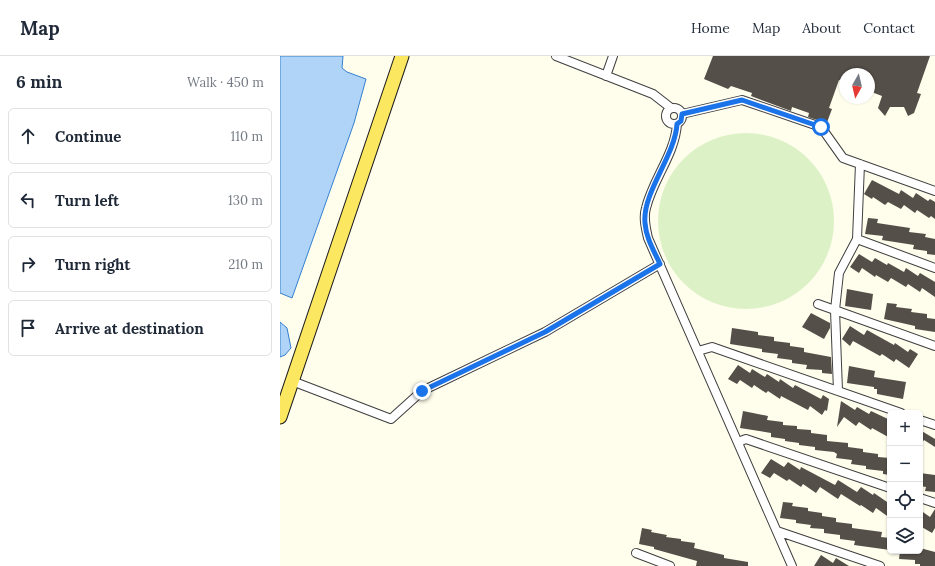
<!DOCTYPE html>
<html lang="en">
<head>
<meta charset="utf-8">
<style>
	body { margin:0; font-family:Lora,serif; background:#f2f2f3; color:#1f2937 }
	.controls { position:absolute; right:12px; bottom:12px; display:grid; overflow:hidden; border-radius:6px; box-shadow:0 1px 3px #0004 }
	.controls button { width:36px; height:36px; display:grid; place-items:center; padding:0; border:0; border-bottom:1px solid #e0e1e3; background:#fff; color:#1f2937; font:20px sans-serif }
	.compass { position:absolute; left:559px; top:12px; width:36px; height:36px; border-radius:50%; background:#fff; box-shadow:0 1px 3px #0004; rotate:188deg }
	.stop { position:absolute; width:12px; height:12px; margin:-9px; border:3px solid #1a73e8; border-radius:50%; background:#fff }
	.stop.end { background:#1a73e8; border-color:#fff; box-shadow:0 1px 4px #0008 }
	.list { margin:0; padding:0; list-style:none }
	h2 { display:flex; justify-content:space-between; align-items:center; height:52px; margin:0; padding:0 16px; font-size:17px }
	h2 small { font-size:13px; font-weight:400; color:#747a83 }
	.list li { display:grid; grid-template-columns:26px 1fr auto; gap:12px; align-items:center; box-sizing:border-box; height:56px; margin:0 8px 8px; padding:0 8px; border:1px solid #e0e1e3; border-radius:6px }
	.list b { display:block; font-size:15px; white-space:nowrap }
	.list em { font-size:13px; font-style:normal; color:#747a83 }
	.icon { flex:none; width:22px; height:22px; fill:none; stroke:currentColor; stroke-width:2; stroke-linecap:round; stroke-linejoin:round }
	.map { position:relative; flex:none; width:655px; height:510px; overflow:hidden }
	header { display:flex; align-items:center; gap:24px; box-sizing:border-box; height:56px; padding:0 20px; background:#fff; border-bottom:1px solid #e0e1e3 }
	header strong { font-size:19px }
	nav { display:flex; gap:22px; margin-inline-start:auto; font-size:14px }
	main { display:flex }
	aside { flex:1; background:#fff }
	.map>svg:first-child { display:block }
	.pitch { fill:#ddf1c7 }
	.water { fill:#b0d4f7; stroke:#3580d0 }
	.building { fill:#554f49 }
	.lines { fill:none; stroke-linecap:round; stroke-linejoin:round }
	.street-casing { stroke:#3f3f3f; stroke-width:10 }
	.primary-casing { stroke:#1d1d1d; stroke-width:15 }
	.street { stroke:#fff; stroke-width:8 }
	.primary { stroke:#fbe760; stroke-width:13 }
	.route { stroke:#1a73e8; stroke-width:5 }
</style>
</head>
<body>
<header>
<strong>Map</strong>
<nav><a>Home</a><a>Map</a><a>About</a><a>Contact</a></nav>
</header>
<main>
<aside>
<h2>6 min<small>Walk · 450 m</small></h2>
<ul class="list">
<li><svg class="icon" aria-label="ahead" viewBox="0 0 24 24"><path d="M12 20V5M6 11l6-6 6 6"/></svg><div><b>Continue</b></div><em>110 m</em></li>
<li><svg class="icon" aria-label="left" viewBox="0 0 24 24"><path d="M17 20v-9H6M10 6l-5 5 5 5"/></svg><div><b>Turn left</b></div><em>130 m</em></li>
<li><svg class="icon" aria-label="right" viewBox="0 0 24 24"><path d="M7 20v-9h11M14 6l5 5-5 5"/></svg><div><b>Turn right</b></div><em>210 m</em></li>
<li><svg class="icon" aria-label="arrive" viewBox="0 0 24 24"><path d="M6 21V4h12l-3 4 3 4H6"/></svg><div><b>Arrive at destination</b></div></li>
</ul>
</aside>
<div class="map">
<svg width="655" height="510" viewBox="0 0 655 510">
	<rect width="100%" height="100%" fill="#fffdec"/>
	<path class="pitch" d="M378 165a88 88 0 1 1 176 0a88 88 0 1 1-176 0Z"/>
	<path class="water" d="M0,0H63L62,12L67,16L86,23L74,67L12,242L0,237Z
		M0,266L7,272L11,292L5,299L0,301Z"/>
	<path class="building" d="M433,0H650L637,37L641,38L634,57L628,60L624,51H610L605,60L598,52L602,40L589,35V18H565V26L559,24L549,52L552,53L546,69L543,66L528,61L529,57L512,51L511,55L471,40L472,37L451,30L448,33L424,23Z
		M592,124L619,138L621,134L633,142L636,137L648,145L650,143L655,146V163L651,160L649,162L637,154L635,157L624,149L621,153L608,146L605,149L593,141L592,143L584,138Z
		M588,162L598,163L597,167L630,172L629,176L646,178L645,181L655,183V199L647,198V195L633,193L634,189L602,184L603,180L585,178Z
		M579,198L592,206L595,202L607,209L608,207L624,216L626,212L638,220L640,217L655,226V241L642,232L640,236L628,228L626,231L611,222L608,226L596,219L595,221L582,212L579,217L570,211Z
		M567,233L593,238L591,254L565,250Z
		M607,247L617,248L616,251L632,253L631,256L647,258V262L655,263V276L635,273V270L604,263Z
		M531,257L550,267V272L544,283L522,271Z
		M570,270L584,279L587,274L614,289L615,287L628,296L630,293L638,298L629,312L616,303L614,306L602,298L600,300L573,285L570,290L562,283Z
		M452,272L478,276V279L494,281V285L510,287V290L524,292V296L551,301L552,318L542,317V314L526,313L527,309L512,307V304L497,302L498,298L482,296V293L450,288Z
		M458,309L470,317L472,313L485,321L487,318L499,326L500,323L513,332L515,329L541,343L543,339L549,343L547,355L545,354L542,359L530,350L528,354L501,340L500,343L488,335L486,337L474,329L472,332L460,324L457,328L448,323Z
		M569,310L595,315L594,321L626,326L623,343L597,338V333H594V331L567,327Z
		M561,345L575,354L577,351L589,358L591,355L610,364V382L592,372L591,374L579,366L576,370L564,361L557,371Z
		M463,355L488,360L487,364L503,366V369L517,370V373L531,374V377L547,379V385L568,387V391L583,393V396L598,398V401L610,402V419L603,418V415L586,413V410L571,408L572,404L556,402L557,398L554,396L535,394V391L519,389V387L505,385V383L491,381V377L460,372Z
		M640,374L655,383V391L644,384L640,390Z
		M491,403L504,411L508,406L520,414L521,411L555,429L558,424L577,436L581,431L593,439L594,437L610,448V462L596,452L593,457L581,449L580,450L561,438L558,443L540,431L536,437L523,428L521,431L509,423L507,425L494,417L490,422L481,417Z
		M640,417L655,419V436L645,435L646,431L640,430Z
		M503,446L513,447L512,450L528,452V455L542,457V460L556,462V466L572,468V472L602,476L601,481L610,482V494L574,489L575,485L560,483V479L544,477V473L530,472L531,469L516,467V464L500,462Z
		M655,453V472L652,477L640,470V454L650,461Z
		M362,472L372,474L371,476L387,479L386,481L401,483V485L415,487L414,492L444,499V502L468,506V510H416L417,505L374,493V491L359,488Z
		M640,492L655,496V510H640V508H635V504L619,503L620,495H640Z
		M541,499L553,507L556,502L569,510H534Z"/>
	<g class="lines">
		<defs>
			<path id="street" d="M276,0L373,38L391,52
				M326,20L333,0
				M386 60a8 8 0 1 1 16 0a8 8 0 1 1-16 0Z
				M402,58L462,44L541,71L563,102L655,135
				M397,68C395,98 373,123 366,152C363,162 366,173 368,182L512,510
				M577,183L655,212
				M538,248L655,290
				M418,295L432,291L621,357
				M12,325L111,363L142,335L265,276L380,208
				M558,335L555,254L559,217L577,183L580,108
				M640,364L655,369
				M458,386L466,383L610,432
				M640,442L655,447
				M497,475L600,510
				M356,497L390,510"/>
			<path id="primary" d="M0,361L122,0"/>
		</defs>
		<use href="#street" class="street-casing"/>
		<use href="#primary" class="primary-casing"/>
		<use href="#street" class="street"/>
		<use href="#primary" class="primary"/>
	</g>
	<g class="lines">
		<path class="route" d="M142,335L265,276L380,208C374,195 366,182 365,167C362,137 395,100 397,68L401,65L402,58L462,44L541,71"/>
	</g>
</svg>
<div class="controls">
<button>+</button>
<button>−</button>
<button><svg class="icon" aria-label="locate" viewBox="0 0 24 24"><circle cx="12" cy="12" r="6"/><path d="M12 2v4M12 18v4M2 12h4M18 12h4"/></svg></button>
<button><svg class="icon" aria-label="layers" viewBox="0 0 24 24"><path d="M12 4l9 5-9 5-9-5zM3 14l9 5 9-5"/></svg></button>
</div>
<svg class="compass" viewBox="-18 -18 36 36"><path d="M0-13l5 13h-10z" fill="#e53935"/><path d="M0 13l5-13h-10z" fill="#747a83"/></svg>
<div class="stop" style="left:541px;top:71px"></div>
<div class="stop end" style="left:142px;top:335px"></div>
</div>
</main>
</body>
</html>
